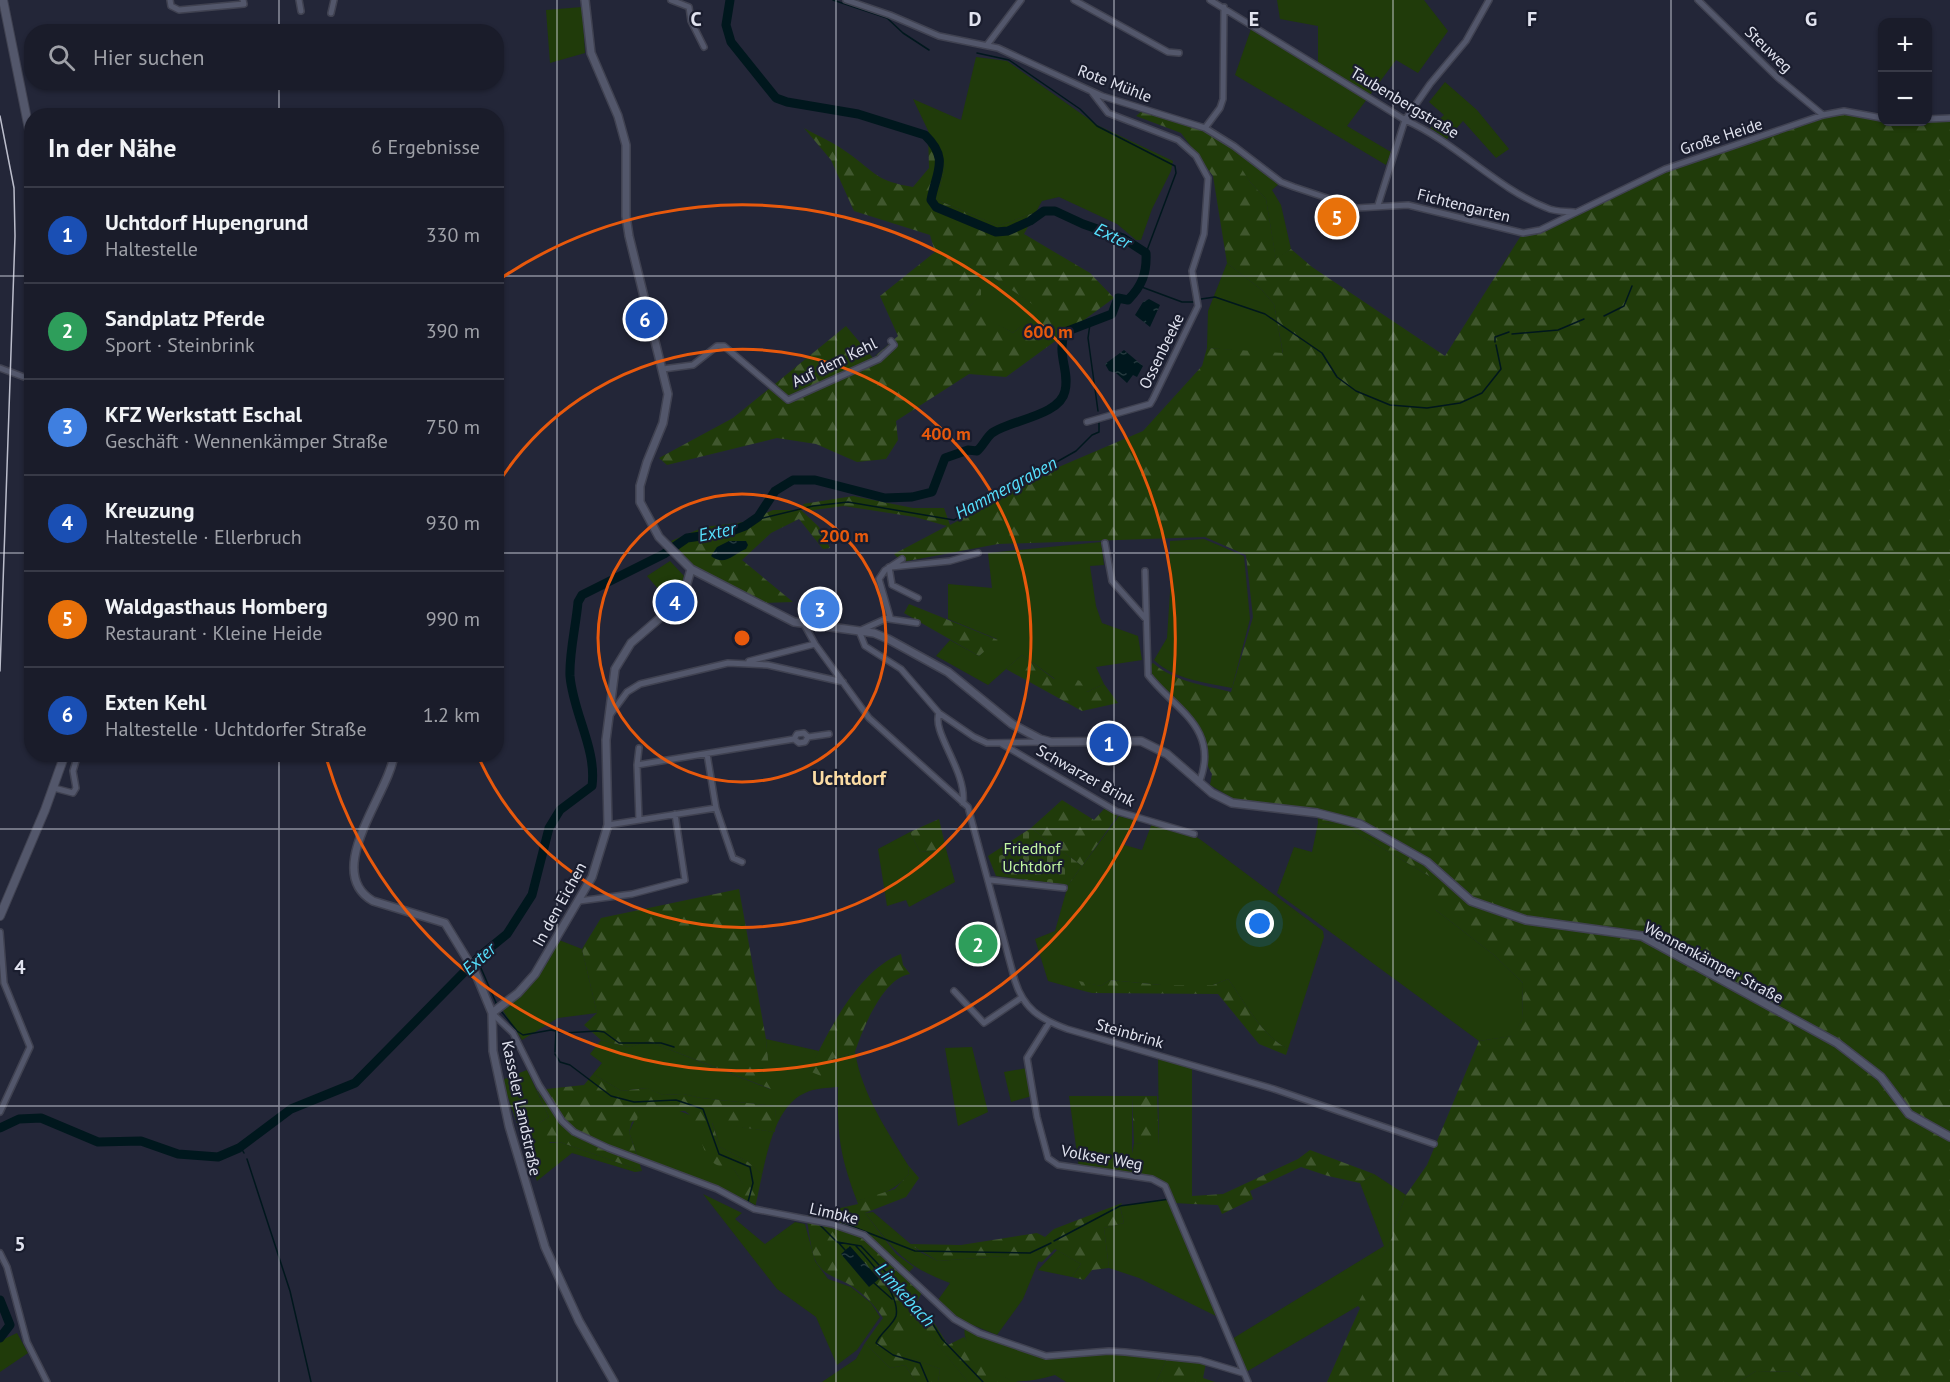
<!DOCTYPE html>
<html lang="de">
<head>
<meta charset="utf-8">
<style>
	body { margin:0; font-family:"PT Sans",sans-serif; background:#272936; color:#f1f3f6 }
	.controls { position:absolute; right:18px; top:18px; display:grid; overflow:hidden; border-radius:12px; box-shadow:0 2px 4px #0004 }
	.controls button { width:54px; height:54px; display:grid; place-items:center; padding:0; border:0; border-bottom:2px solid #383a47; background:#1a1c2a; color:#f1f3f6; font:30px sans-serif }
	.you { position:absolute; left:1260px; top:924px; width:21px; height:21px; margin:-15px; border:4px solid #fff; border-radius:50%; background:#1a73e8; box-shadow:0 0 0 9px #1a73e833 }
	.badge { display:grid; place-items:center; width:39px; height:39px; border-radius:50%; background:#e4ad35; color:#fff; font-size:20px; font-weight:700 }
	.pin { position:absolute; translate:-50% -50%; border:3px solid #fff; box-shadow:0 2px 6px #0006 }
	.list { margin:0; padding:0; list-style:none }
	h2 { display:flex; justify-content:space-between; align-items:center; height:78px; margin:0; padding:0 24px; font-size:26px }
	h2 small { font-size:20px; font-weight:400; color:#9fa1a8 }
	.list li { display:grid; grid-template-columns:39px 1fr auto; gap:18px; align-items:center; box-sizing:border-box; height:96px; padding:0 24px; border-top:2px solid #383a47 }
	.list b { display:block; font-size:22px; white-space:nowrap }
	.list p { margin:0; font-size:20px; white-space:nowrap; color:#9fa1a8 }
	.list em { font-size:20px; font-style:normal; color:#9fa1a8 }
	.icon { flex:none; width:33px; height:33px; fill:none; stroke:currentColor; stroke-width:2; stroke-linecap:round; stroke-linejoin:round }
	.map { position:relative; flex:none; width:1950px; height:1382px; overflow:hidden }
	.search { position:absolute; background:#1a1c2a; box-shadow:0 2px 4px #0004; left:24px; top:24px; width:480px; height:66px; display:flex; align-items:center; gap:15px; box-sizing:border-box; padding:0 21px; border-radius:24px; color:#9fa1a8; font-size:22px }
	.panel { position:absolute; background:#1a1c2a; box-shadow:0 2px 4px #0004; left:24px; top:108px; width:480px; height:654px; border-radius:24px }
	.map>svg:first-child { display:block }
	.grass { fill:#203b0a }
	.forest { fill:url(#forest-firs); fill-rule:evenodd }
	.cemetery { fill:url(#cemetery-stones) }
	.water { fill:url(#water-ripples) }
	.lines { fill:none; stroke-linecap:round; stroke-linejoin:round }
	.stream { stroke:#00171d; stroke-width:1.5 }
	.river { stroke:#00171d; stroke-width:9 }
	.minor-casing { stroke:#404251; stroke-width:8 }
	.tertiary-casing { stroke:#404251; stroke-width:10 }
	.secondary-casing { stroke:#404251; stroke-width:10 }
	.minor { stroke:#53576b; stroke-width:5 }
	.tertiary { stroke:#53576b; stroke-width:7 }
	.secondary { stroke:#53576b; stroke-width:8 }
	.rail { stroke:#bbbdcb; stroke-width:1.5 }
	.grid { fill:none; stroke:#e1e3ef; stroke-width:1.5; stroke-opacity:0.55 }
	.ring { fill:none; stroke:#e8590c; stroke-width:3 }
	.labels { text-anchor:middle; stroke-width:4.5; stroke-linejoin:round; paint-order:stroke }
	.street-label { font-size:16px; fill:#e1e3ef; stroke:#1a1d2e }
	.park-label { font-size:16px; fill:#c2f7a2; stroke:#1a1d2e }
	.water-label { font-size:18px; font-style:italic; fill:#56e0fd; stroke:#1a1d2e }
	.quarter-label { font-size:20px; font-weight:bold; fill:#fbdca4; stroke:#1a1d2e }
	.grid-label { font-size:20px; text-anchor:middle; font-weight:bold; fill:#e1e3ef; stroke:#1a1d2e; stroke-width:4.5; stroke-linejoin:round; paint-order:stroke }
	.centre { fill:#e8590c; stroke:#1a1d2e; stroke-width:3 }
	.ring-label { font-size:18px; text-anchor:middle; font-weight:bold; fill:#e8590c; stroke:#1a1d2e; stroke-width:4.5; stroke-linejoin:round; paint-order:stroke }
</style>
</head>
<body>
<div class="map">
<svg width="1950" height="1382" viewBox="0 0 1950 1382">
	<defs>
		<pattern id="forest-firs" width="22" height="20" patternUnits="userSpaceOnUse" patternTransform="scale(1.5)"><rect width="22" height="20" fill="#203b0a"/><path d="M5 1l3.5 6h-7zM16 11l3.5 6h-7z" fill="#40572e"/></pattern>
		<pattern id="cemetery-stones" width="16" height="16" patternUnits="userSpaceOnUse" patternTransform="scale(1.5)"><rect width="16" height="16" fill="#203b0a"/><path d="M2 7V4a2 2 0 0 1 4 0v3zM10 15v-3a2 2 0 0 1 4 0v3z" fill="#40572e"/></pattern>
		<pattern id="water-ripples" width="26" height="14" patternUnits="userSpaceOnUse" patternTransform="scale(1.5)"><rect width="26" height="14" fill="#00171d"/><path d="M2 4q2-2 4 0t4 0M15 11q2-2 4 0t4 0" fill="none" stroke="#25393e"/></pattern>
	</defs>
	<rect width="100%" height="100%" fill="#232638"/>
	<path class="grass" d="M1277,0H1424L1448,31L1418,73L1396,60L1347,126L1391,152L1386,165L1235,75L1251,29L1318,68V26L1280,19Z
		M582,7L585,53L550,63L546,10Z
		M976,57L1007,61L1097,125L1173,161L1171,171L1152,209L1141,240H1136L1117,224L1059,197L1042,201L1036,212L999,226L937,200L945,166L913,99L961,120Z
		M1445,82L1477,110L1509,149L1496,158L1463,121L1447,139L1430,128L1444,115L1429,102Z
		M1244,156L1280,183L1272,190L1281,205L1291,249L1276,260L1266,199L1250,182L1237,163Z
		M1227,263L1262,290L1274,304L1283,354L1207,348L1208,311Z
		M982,274L993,277L1042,310L1013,333L967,309L980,295L972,279Z
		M1204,539L1244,556L1250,619L1232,688C1204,682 1175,680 1154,660L1167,638L1170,592V541Z
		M1101,542L1104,565L1090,566L1096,606L1102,623L1138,636L1142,660L1096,667L1104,684L1087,692L1055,679L1022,655L988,685L936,656L950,640L979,656L997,639L948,619V584L992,588L988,553Z
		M670,561L684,576L678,596L671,604L647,576Z
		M1119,816L1134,820L1121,844L1142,850L1152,823L1192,834L1201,840L1323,931L1324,937L1288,1049C1261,1035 1246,1004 1228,979L1213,985H1161L1110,980L1101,986L1080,982L1084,991L1048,981L1035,939L1055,931L1068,885Z
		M1318,823L1342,824L1436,880V910L1494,955L1523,983L1522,1020L1513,1036L1479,1041L1277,893L1294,847L1312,852Z
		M910,832L920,852L946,849L955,882L909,907L906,900L887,906L878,849Z
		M559,940L582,949L597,1013L558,1018L522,1040L502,1009L518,997Z
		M766,1039L819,1051L810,1071L832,1059L855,1052C862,1094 886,1129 908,1165L909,1174C895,1191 878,1196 857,1201C840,1156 837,1135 838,1087C827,1088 815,1088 805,1093C777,1105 768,1148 762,1175L748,1162L720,1147L712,1122L774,1132L776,1106L701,1098L683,1094L663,1095L646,1088L621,1091L593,1074L602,1063L590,1054L601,1040L629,1047L648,1041L770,1089Z
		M972,1047L988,1112L958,1126L945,1048Z
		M1158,1056L1192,1066V1204L1175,1203L1164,1183L1079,1168L1069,1096H1132V1154L1134,1143L1159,1145Z
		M1027,1068L1032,1096L1011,1102L1004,1072Z
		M527,1070L549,1117L539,1123L550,1143L560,1142L642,1171L635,1172L572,1153L537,1181L502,1080Z
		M674,1109L693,1116C710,1145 694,1157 734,1169L744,1185L735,1195L638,1158L629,1132L639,1111Z
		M1374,1174L1406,1195L1393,1229V1236L1358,1306L1246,1372L1232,1339L1384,1246L1360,1183Z
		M703,1194L742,1213L735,1219L765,1244L795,1222L805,1224L815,1261L828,1279L851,1287L871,1303L880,1317L857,1350L837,1365L816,1317L777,1289Z
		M1170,1199L1220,1318L1139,1278L1109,1268L1104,1228L1124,1223L1120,1206Z
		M873,1212L920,1252L938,1261L1002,1256L1039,1260L1023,1299L997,1335L958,1319L938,1300L950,1283C904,1266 894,1250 865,1213Z
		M1057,1250L1081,1264L1072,1277L1038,1270Z
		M914,1314L968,1382H938L940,1369L890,1350Z
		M965,1328L1045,1358L1105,1353L1167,1359L1156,1382H1066L1055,1375C1041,1379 1027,1382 1013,1381C994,1376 960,1349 965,1328Z
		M17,1333L28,1353L0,1372V1341Z
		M865,1343L890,1368L905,1365L916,1382H822L856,1359Z
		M1756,1371L1796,1372L1806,1382H1738Z"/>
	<path class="forest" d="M1142,111L1205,129L1244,156L1238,163L1250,182L1266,199L1276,259L1291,249L1312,267L1445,356L1522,234L1541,233L1665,170L1832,114L1844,113L1882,122L1950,120V1382H1806L1796,1372L1756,1371L1738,1382H1327L1360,1308L1357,1305L1393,1236V1229L1406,1195L1427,1165L1479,1041L1512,1036L1522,1020L1523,983L1494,955L1436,910V880L1342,824L1318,823L1317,811L1239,802L1210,785L1212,774C1206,765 1207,757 1204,747C1194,718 1177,700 1154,680L1149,674L1148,666L1153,663C1175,682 1204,685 1231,692L1253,617L1246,555L1205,537L998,544L902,562L894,554L947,526L915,517L844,506L806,511L803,504L853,496L913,508H944L950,525L1054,469L1143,431L1202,366L1207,348L1283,353L1274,304L1262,290L1227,263L1213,176L1181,133L1136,116Z
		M804,128C818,136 835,143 848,153C876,173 876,181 913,187L929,168L928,131L945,166L937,200L999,226L1036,212L1024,234L1090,273L1114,298L1006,377L969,374L896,421L898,440L886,459L857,462L816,444L777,438L667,465L659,458L733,418L846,326L873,358L898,336L880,296L935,252L930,235L854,211L831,160ZM982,274L993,277L1041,310L1013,333L968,308L981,295V290L972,279Z
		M773,510H801L819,527L830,548L823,549L799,519L771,533L742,560L793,602L762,603L695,567L671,541L704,527L745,522Z
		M909,604L998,640L979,656L904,613Z
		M1022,655L1054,679L1063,674L1080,681L1087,692L1104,684L1118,703L1082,711L1006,669Z
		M1062,800L1094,820L1104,809L1119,814L1082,866L1031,828Z
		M939,819L946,849L920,852L910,832Z
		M739,889L766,1039L771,1089L648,1041L629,1047L601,1040L584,1025L597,1013L582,949L601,918Z
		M901,954L903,965L910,974C883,978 863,1028 855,1052L832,1059L821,1076L809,1071C828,1032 858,970 901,954Z
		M1228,979C1246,1004 1261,1035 1288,1049L1286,1055L1259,1044L1218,994L1092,993L1084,991L1079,981L1101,986L1110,980L1161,985H1213Z
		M593,1074L621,1091L647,1088L663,1095L683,1094L701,1098L776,1106L775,1132L712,1123L720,1147L748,1162L762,1175L755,1208L735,1195L743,1184L734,1169C728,1168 720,1167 715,1164C697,1152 704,1123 685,1111H639L637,1120L632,1122L629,1132L642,1171L560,1142H541L536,1131L539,1123L549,1117L537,1090L584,1085Z
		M1132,1096H1157L1159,1146L1134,1143Z
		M1310,1150L1374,1174L1360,1183L1328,1176L1301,1167L1250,1191L1253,1199L1222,1214L1218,1205L1192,1204V1196L1223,1194L1298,1159Z
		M908,1165L919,1178L906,1197L865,1213L896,1254L914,1267L907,1274L922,1292L916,1304L931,1318L948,1345L964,1337C977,1357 995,1379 1021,1382H968L914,1315L891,1350L940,1369L938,1382H916L905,1365L890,1368L865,1343L883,1318C874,1304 864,1294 850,1285C836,1277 821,1275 814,1257C810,1245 809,1229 806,1216L858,1204L857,1201L895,1189L909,1174Z
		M1122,1203L1120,1207L1124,1223L1104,1228L1109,1268L1092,1270L1084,1280L1072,1277L1081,1264L1055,1249L1042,1262L1002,1256L938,1261L909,1244L961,1245L1037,1233L1045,1237L1054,1229Z
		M1167,1359L1206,1363L1203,1378L1215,1382H1156Z"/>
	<path class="cemetery" d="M1031,828L1082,866L1068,885L996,876L988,856Z"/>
	<path class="water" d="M1149,299L1160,305L1150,327L1135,315L1143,302Z
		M1124,350L1143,366L1137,377L1133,375L1127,383L1116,373L1109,371L1105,364Z
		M729,541H746L748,545L746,549C733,554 725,567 711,556L717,547Z
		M850,1246L879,1279L869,1287L841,1254Z"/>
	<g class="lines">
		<path class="stream" d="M833,0L887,18L903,33L929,50
			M977,53L1009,60L1080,109L1097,126L1175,166L1176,173L1146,253
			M1139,286L1182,302H1196
			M1201,299L1215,297L1265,314L1322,353L1337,377L1356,391L1390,405L1427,408L1460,403L1482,393L1501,369L1496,345
			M1604,316L1624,306L1632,286
			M1090,324L1088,338L1098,411
			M1512,334L1558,330L1584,319
			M1495,342V337L1509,332
			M755,520L813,506L848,502L954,520L1076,451L1092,435L1099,432V423
			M477,959L497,1005
			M501,1011L517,1031L523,1035L551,1030L564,1033L597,1031L604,1032L619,1043H661L674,1047
			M555,1052L556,1030
			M555,1054L560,1062L570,1065L611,1096L634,1102L676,1100L703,1109L719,1154L750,1167L753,1183L748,1202L757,1207
			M240,1146L244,1153
			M247,1159L290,1291L311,1382
			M817,1219L851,1226L915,1251L1030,1253L1051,1243
			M819,1224L837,1242L861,1246L929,1318L942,1339L983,1382
			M1054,1241L1120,1206L1170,1199
			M838,1242L845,1250
			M856,1246C869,1260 901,1295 896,1316C893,1325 880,1333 876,1343L893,1355L920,1363L928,1382
			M874,1283L892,1299"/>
		<path class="river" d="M0,1128L19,1119L41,1118L98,1142L141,1141L178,1154L218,1157L239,1148L291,1109L355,1083L480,956L507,934L532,895L549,828L560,810L592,786C597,749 573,713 570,676C569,653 576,626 578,602L582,595L664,554L687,538L729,532L745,526L758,517L775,491L793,480H815L885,498L912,497L932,492L945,458L968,450L977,451C983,446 986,438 992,433C1010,420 1060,416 1065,391C1070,370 1056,355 1065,332L1112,314L1118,298L1128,300C1142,286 1147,273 1146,253L1123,238L1083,224L1055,211H1044L1030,221L1008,231L996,232L936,207L931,200C936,172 950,159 925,135L858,114L787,102L776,98L731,42L726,25L730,0
			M0,1300L10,1325L0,1338"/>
		<defs>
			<path id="minor" d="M170,0L171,6L179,10L244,4L243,0
				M299,0L301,11
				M671,0L689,7L691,21L704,47
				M846,0L890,15L939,36L998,48L1102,96L1205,128L1234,146L1281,182L1294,187L1357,208L1408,205L1523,233L1540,230L1665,169L1823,115L1844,111L1882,118
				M1074,0L1168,52L1179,53
				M1210,0L1405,120C1457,143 1496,188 1547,208C1555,212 1565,211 1574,212
				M1698,0L1777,77L1823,115
				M331,13L334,0
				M987,45L1021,0
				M1928,119L1950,118
				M1205,128L1220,108L1223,99L1224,7
				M1378,205L1405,120L1430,84L1466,41L1489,0
				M0,368L32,380
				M663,369L693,365L717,346H724L788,400L879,359L894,345L891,341
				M1087,422L1150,404L1153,399L1198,306L1192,271L1204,234L1208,178L1196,156L1178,140L1108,113L1091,91
				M1105,543L1112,581L1145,618
				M902,559L885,570L879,579L890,617L859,631L865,646L901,669L939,713L974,737L987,743L1044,742
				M889,567L892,585L918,598
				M891,567L950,561L978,553
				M1145,571L1148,675C1174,709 1221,728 1199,783
				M889,619L917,623
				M805,626L815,644L869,718L968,807L1015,981C1024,1009 1040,1019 1067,1029L1274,1089L1434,1144
				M749,661L815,644
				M939,713C931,732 967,771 963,803
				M610,715L627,692L640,684L728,663L768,665L843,682
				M808,737L829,734
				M1002,744L1116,811L1194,834
				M639,748L637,765L639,820
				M707,754L716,808L733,858L742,862
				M637,765L794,739L799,743L805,742L808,737L804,733L797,734L794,739
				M54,788L73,793L76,788L73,771L78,754
				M608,825L716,808
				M990,880L1064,888
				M579,901L632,894L685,880L675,814
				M0,932L4,983L30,1047L0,1112
				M954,991L984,1023L1021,998
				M492,1013L513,1033L539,1085L562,1121L574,1132L608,1148L717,1189L754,1209L832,1224L864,1235L954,1319L979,1333L1046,1356L1109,1351L1125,1352L1200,1360L1243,1373
				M1049,1023L1027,1058L1037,1117L1048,1158L1058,1165L1152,1179L1165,1186L1248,1382
				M0,1253L7,1267L27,1342L47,1382"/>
			<path id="tertiary" d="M585,0L591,53L618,116L626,145V216L629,236L668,394L663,423L647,462L640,486V502L659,537L691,569L794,622L874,633L888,639L948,672L1012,724L1040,739L1051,742L1141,741L1167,754L1212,793L1232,803L1317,813L1360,824L1427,862L1471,901L1526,920L1642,936L1837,1043L1881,1077L1909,1114L1950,1137
				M394,754C391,791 321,871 373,901L445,923L475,972L492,1013L493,1051L509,1126L545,1247L579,1321L614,1382
				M492,1013L518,993L535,974L592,877L608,825L606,740L615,669L631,643L683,598L691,569"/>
			<path id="secondary" d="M3,0L32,144
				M0,916L45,810L65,754"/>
		</defs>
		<use href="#minor" class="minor-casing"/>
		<use href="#tertiary" class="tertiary-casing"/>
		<use href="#secondary" class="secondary-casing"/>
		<use href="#minor" class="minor"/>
		<use href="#tertiary" class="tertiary"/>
		<use href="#secondary" class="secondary"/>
		<path class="rail" d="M0,116L14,188L15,236L0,671"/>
	</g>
	<path class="grid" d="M279,0V32M557,0V1382M836,0V1382M1114,0V1382M1393,0V1382M1671,0V1382M279,82V116M0,276H32M496,276H1950M0,553H32M496,553H1950M279,754V1382M0,829H1950M0,1106H1950"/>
	<g class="ring">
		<circle cx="742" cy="638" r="144"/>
		<path d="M497 485A289 289 0 1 1 478 756"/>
		<path d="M497 281A433 433 0 1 1 326 757"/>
	</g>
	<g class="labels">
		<g class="street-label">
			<text transform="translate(1769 49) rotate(44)" y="6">Steuweg</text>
			<text transform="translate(1115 83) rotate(21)" y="6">Rote Mühle</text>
			<text transform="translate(1405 102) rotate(31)" y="6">Taubenbergstraße</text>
			<text transform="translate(1721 136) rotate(-18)" y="6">Große Heide</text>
			<text transform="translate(1464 205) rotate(14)" y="6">Fichtengarten</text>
			<text transform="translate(1161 351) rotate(-64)" y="6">Ossenbeeke</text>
			<text transform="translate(834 362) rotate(-26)" y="6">Auf dem Kehl</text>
			<text transform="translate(1086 775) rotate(29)" y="6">Schwarzer Brink</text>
			<text transform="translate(559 904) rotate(-61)" y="6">In den Eichen</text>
			<text transform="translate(1714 962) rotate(28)" y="6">Wennenkämper Straße</text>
			<text transform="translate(1130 1033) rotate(16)" y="6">Steinbrink</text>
			<text transform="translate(522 1108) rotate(78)" y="6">Kasseler Landstraße</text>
			<text transform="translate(1102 1157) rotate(10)" y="6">Volkser Weg</text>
			<text transform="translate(834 1213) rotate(13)" y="6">Limbke</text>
		</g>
		<g class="park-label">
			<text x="1032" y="854">Friedhof<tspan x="1032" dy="18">Uchtdorf</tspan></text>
		</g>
		<g class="water-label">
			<text transform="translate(1113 236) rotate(25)" y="6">Exter</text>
			<text transform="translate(1006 488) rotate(-28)" y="6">Hammergraben</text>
			<text transform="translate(717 532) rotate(-12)" y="6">Exter</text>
			<text transform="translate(479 959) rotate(-42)" y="6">Exter</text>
			<text transform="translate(905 1295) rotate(48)" y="6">Limkebach</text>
		</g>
		<g class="quarter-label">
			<text x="849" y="785">Uchtdorf</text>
		</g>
	</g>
	<g class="grid-label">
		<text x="696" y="26">C</text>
		<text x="975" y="26">D</text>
		<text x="1254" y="26">E</text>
		<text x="1532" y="26">F</text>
		<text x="1811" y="26">G</text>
		<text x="20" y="974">4</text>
		<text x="20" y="1251">5</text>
	</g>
	<circle cx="742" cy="638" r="9" class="centre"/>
	<g class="ring-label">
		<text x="1048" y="338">600 m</text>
		<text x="946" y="440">400 m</text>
		<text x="844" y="542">200 m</text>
	</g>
</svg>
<div class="controls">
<button>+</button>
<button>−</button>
</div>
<div class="you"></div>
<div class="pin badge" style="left:1109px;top:743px;background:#1a4fb4">1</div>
<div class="pin badge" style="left:978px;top:944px;background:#2e9e5b">2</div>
<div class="pin badge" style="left:820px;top:609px;background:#3f7fe0">3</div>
<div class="pin badge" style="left:675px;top:602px;background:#1a4fb4">4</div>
<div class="pin badge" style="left:1337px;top:217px;background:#e8710a">5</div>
<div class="pin badge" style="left:645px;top:319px;background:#1a4fb4">6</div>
<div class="search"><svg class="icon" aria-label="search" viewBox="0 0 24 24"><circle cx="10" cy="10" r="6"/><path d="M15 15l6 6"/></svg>Hier suchen</div>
<section class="panel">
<h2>In der Nähe<small>6 Ergebnisse</small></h2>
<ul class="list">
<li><span class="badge" style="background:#1a4fb4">1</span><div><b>Uchtdorf Hupengrund</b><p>Haltestelle</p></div><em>330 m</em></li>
<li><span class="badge" style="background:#2e9e5b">2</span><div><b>Sandplatz Pferde</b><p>Sport · Steinbrink</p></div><em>390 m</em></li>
<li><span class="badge" style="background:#3f7fe0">3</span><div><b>KFZ Werkstatt Eschal</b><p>Geschäft · Wennenkämper Straße</p></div><em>750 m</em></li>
<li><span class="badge" style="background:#1a4fb4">4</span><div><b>Kreuzung</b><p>Haltestelle · Ellerbruch</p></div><em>930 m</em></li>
<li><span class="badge" style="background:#e8710a">5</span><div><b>Waldgasthaus Homberg</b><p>Restaurant · Kleine Heide</p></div><em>990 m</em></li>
<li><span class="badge" style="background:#1a4fb4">6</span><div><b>Exten Kehl</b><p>Haltestelle · Uchtdorfer Straße</p></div><em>1.2 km</em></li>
</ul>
</section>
</div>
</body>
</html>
